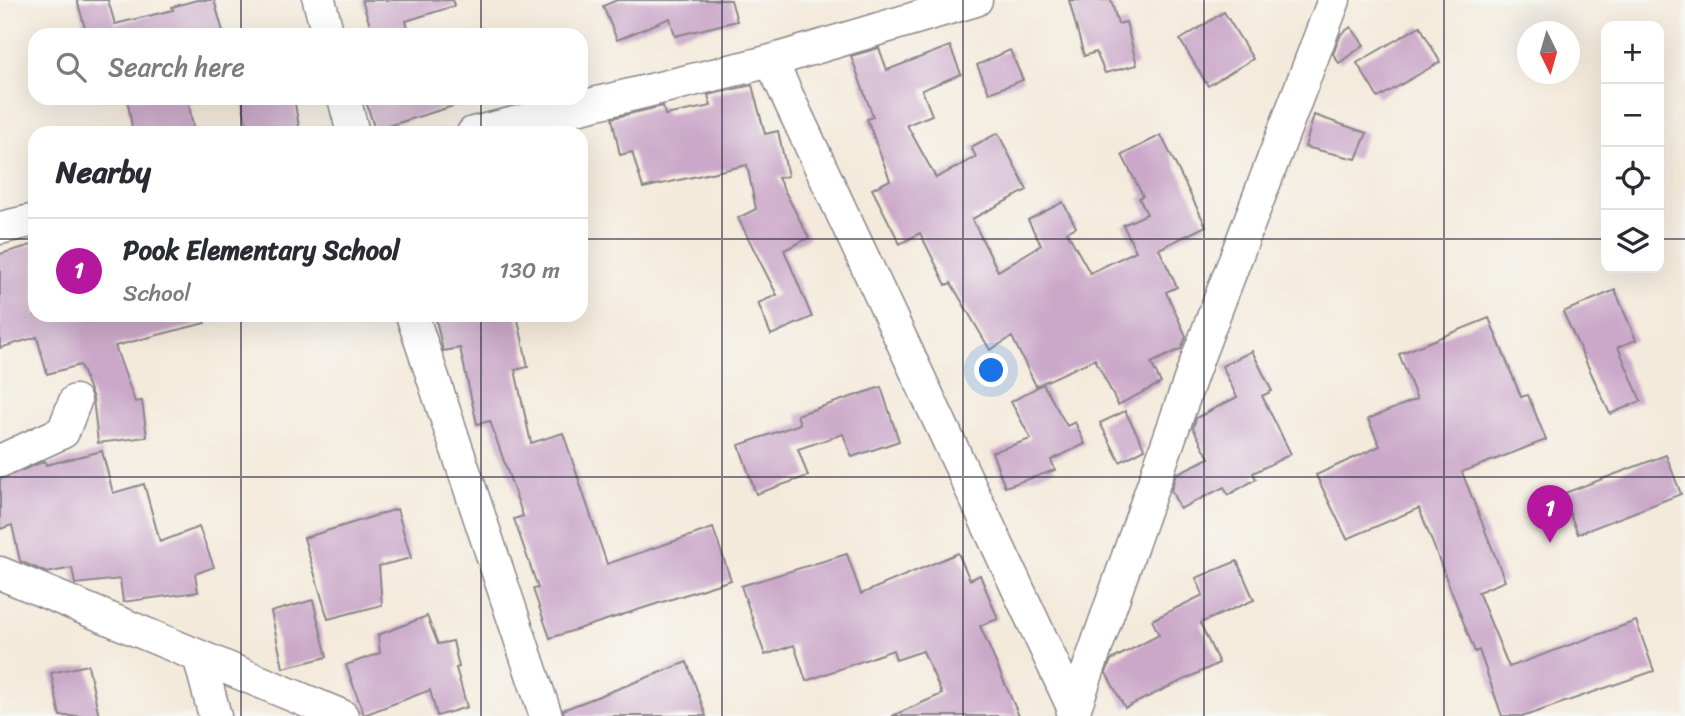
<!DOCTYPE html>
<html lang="en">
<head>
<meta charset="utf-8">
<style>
	body { margin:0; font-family:Sriracha,sans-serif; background:#f2f2f3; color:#2b2b33 }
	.controls { position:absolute; right:21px; top:21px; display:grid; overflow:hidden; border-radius:14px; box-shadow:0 7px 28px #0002 }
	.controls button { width:63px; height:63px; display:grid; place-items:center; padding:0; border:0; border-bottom:2px solid #e1e1e2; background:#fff; color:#2b2b33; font:35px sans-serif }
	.compass { position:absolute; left:1517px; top:21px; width:63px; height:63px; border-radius:50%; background:#fff; box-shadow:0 7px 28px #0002; rotate:175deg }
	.you { position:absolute; left:992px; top:371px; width:24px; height:24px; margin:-18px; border:5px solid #fff; border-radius:50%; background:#1a73e8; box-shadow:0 0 0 10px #1a73e833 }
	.badge { display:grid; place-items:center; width:46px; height:46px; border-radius:50%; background:#b5179e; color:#fff; font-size:23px; font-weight:700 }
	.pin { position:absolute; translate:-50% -58px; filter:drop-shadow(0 2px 4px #0008) }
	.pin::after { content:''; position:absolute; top:37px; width:24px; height:21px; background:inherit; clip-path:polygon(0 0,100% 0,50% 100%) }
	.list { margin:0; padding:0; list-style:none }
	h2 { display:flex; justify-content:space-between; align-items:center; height:91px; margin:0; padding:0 28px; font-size:30px }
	h2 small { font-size:23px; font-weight:400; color:#7c7c81 }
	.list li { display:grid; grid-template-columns:46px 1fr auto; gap:21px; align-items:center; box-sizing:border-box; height:105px; padding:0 28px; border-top:2px solid #e1e1e2 }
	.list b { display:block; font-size:26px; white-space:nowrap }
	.list p { margin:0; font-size:23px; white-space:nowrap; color:#7c7c81 }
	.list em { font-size:23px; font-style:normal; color:#7c7c81 }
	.icon { flex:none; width:38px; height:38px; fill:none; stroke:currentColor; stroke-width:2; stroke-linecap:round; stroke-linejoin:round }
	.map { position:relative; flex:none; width:1685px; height:716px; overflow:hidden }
	.search { position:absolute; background:#fff; box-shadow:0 7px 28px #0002; left:28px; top:28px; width:560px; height:77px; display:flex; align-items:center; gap:18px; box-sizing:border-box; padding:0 24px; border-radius:21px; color:#7c7c81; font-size:26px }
	.panel { position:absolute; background:#fff; box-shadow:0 7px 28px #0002; left:28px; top:126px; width:560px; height:196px; border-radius:21px }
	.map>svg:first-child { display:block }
	.building { fill:#cba8c9 }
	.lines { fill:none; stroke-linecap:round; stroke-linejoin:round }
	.minor-casing { stroke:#8b868b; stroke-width:35 }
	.minor { stroke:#fff; stroke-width:32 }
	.grid { fill:none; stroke:#22223b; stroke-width:2; stroke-opacity:0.55 }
</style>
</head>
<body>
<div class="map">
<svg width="1685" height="716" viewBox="0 0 1685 716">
	<rect width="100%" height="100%" fill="#f6f6f2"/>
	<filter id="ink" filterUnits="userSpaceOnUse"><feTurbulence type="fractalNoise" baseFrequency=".0143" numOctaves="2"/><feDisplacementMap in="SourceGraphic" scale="14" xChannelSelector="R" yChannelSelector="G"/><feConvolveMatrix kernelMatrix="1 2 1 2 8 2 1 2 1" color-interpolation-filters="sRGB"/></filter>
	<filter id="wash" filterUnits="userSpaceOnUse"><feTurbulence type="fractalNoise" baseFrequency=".00686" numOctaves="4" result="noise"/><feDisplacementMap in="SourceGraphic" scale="28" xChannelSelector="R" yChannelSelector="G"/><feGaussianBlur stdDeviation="1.57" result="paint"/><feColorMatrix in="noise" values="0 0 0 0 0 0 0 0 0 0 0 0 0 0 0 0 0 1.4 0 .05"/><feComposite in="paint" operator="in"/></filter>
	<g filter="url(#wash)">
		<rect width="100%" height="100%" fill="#f4eadb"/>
		<g id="blocks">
			<path class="building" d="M77,0H108L115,24L173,10L172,7L197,0H214L224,35H87Z
				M362,0H453L454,6L406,21L410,35H373Z
				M617,0H731L737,21L675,36L670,18L617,40L603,6Z
				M1069,0H1111L1118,24L1126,22L1137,65L1105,73L1096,52L1084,56Z
				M1224,12L1253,59L1208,86L1180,40Z
				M1420,26L1440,62L1378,98L1357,63Z
				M1351,27L1364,45L1339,63L1333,54L1341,34Z
				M950,46L961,74L922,90L932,115L907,125L936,178L976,157L971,147L998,133L1027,190L972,219L998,271L1041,245L1028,220L1063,202L1076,227L1067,232L1090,273L1136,251L1123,225L1147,214L1139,198L1143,196L1122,155L1161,135L1206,226L1159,249L1177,287L1166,292L1186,336L1181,349L1151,363L1161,383L1118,405L1095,359L1036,386L1012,337L990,350L951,283L946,285L920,233L900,244L872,189L890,180L867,119L873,117L851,56L879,48L887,70Z
				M1010,50L1023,80L989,93L977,65Z
				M752,85L765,134L778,131L788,176L778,178L809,238L784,250L812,317L771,335L758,303L777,295L738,218L756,209L747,165L643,188L632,152L620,155L612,118L663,106L665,115L711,106L708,95Z
				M127,98H188L194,133H133Z
				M242,98H294L300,133H248Z
				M365,98H459L460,104L375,130Z
				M1314,115L1367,133L1356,159L1305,147Z
				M35,244V315H204L205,323L115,346L135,402L142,401L147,437L98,443L93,398L80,365L47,374L37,337L0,348V254Z
				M1615,290L1636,340L1618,347L1641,401L1610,414L1563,312Z
				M435,315H517L528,367L515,370L531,443L563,433L607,564L713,528L731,580L550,638L533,589L538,588L514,519L523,516L490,421L477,424L460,348L443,351Z
				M1489,318L1521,397L1528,395L1546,440L1462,472L1505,581L1478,592L1509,667L1636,621L1654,671L1525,716H1502L1479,650L1475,652L1419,508L1347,539L1316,475L1380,446L1368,419L1417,399L1399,354Z
				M1252,351L1272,391L1262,396L1291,454L1253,473L1256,479L1228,495L1224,487L1180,509L1171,490L1176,474L1209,458L1193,428L1196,418L1237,397L1222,366Z
				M1043,384L1067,426L1075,422L1085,444L1051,460L1055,470L1005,487L992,452L1031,439L1011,402Z
				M881,387L899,441L852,457L843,434L798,449L808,476L756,494L739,445L800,424L797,415Z
				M1125,411L1145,449L1120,462L1100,423Z
				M102,451L113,493L144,484L160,542L199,527L214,567L195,574L198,592L123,602L120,579L75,584L72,568L47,573L20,561L12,525L0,529V479L45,461L46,465Z
				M1666,455L1681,494L1578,534L1562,494Z
				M397,509L411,558L379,566L382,605L328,619L304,538Z
				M958,553L970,580L980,575L998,619L980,626L1019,716H892L942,694L923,651L896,660L893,650L806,681L794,645L765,655L741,586L847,554L861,594Z
				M1237,561L1254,600L1200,623L1219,663L1125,708L1106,673L1111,660L1159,635L1152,620L1203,595L1196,578Z
				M313,600L327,657L283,668L271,612Z
				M427,616L438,644L453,641L459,667L456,668L467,707L437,716L430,690L364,715L346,665L380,653L378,635Z
				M687,662L706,716H564L563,710Z
				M88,665L99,716H60L51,673Z"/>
		</g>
	</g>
	<g filter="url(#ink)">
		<use href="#blocks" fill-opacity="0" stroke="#8b868b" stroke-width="2"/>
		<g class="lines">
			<defs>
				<path id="minor" d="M319,0L328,35
					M771,61L1074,709
					M344,98L353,133
					M473,133L771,61L976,0
					M0,228L35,220
					M412,315L546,716
					M0,461L63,432L75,401
					M0,573L342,716
					M199,656L215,716
					M1072,716L1198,357L1334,0"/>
			</defs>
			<use href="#minor" class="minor-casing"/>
			<use href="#minor" class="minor"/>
		</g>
	</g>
	<path class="grid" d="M241,0V35M481,0V35M722,0V716M963,0V716M1204,0V716M1444,0V716M241,98V133M481,98V133M0,239H35M581,239H1606M1659,239H1685M241,315V716M481,315V716M0,477H1685"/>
</svg>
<div class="controls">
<button>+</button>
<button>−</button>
<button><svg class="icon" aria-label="locate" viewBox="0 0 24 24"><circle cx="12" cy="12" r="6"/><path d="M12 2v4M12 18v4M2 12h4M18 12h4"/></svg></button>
<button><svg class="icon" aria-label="layers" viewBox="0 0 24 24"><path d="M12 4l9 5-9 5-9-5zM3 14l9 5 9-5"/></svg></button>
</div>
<svg class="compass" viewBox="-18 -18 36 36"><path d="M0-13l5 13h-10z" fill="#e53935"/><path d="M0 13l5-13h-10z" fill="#7c7c81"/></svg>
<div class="you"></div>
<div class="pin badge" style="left:1550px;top:543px">1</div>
<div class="search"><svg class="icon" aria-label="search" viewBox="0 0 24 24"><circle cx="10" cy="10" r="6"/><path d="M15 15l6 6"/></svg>Search here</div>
<section class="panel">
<h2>Nearby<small></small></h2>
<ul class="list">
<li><span class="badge">1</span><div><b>Pook Elementary School</b><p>School</p></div><em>130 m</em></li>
</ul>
</section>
</div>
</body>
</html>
